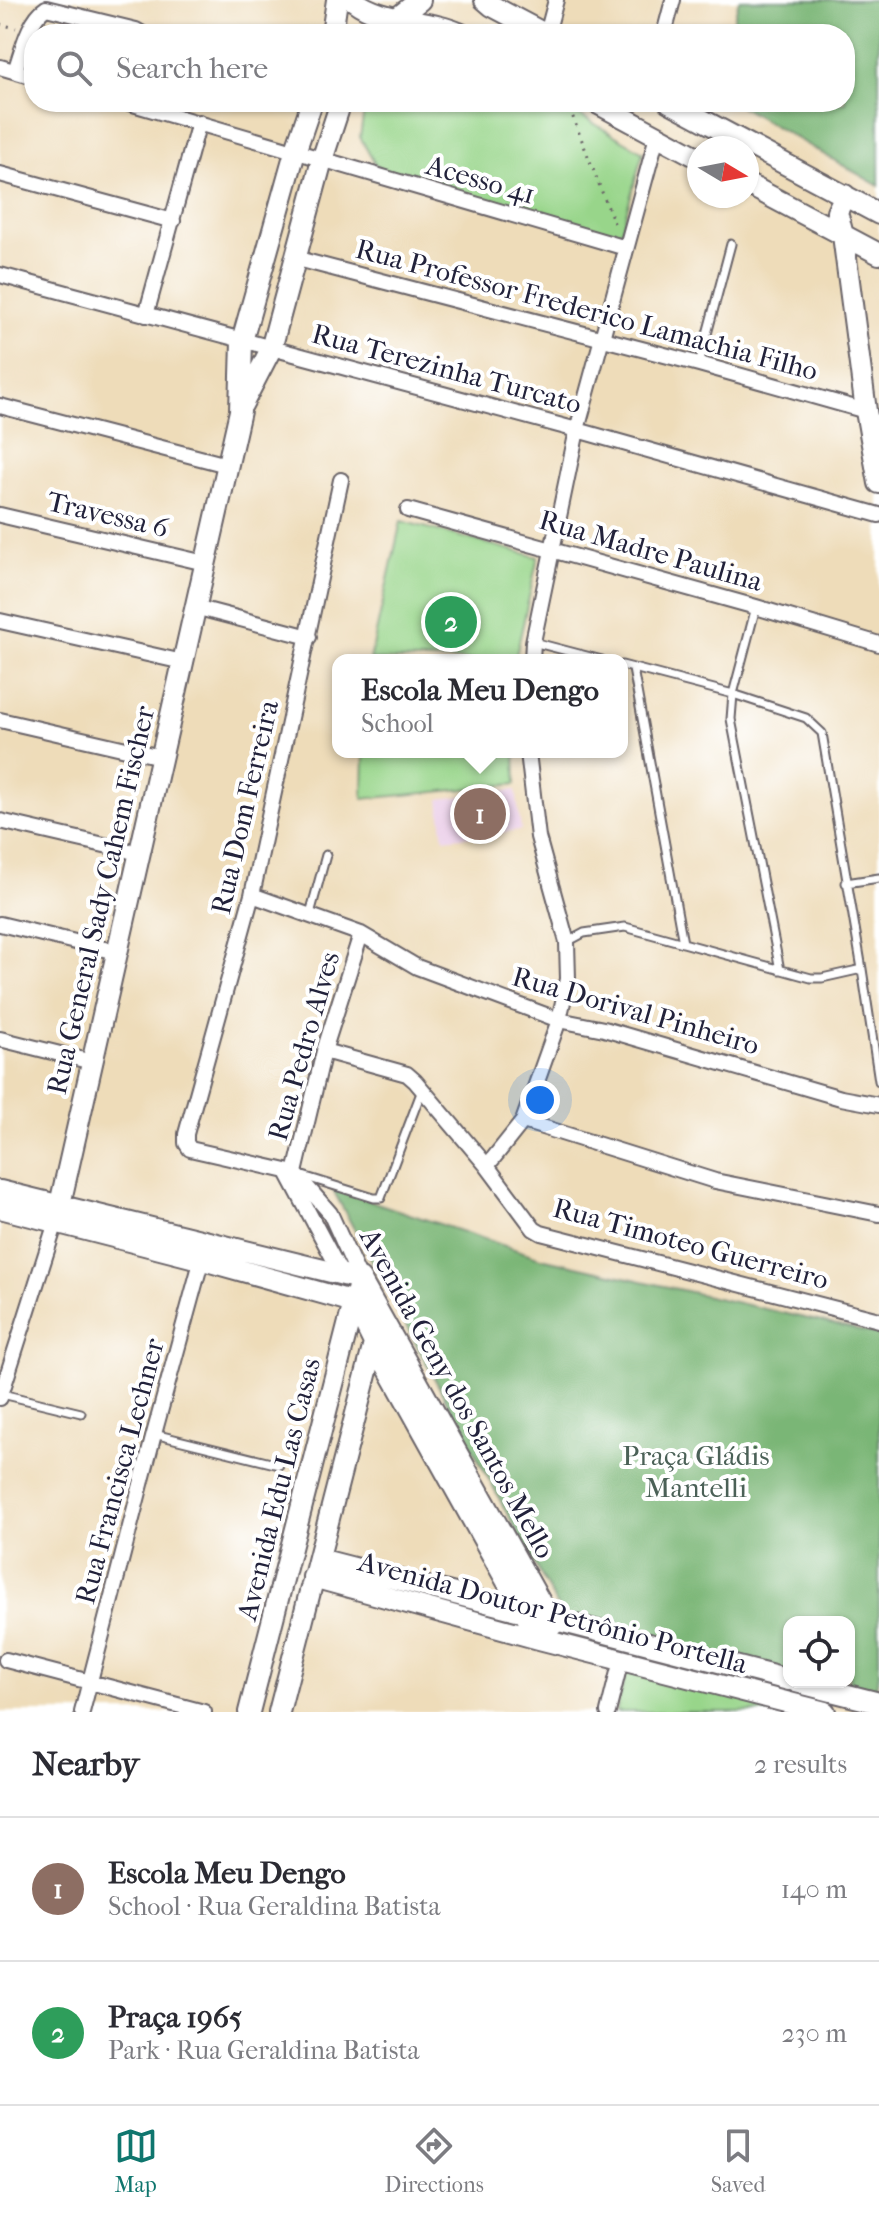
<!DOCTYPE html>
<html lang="en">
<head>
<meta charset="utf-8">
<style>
	body { margin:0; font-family:"IM FELL French Canon",serif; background:#f7f7f7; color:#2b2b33 }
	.controls { position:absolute; right:24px; bottom:24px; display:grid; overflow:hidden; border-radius:16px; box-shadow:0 2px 6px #0004 }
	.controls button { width:72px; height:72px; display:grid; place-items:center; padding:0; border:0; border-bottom:2px solid #e1e1e2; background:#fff; color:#2b2b33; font:40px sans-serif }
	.compass { position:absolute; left:687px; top:136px; width:72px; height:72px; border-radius:50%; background:#fff; box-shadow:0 2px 6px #0004; rotate:100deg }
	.you { position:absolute; left:540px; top:1100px; width:28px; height:28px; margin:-20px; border:6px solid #fff; border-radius:50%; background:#1a73e8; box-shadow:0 0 0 12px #1a73e833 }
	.badge { display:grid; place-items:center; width:52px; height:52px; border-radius:50%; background:#0f766e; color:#fff; font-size:26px; font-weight:700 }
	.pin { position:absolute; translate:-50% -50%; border:4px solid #fff; box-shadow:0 2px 8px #0006 }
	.popup { position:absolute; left:332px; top:654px; width:296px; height:104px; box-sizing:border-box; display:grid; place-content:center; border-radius:16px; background:#fff; filter:drop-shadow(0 2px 6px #0005); font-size:26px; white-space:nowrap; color:#7c7c81 }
	.popup b { font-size:30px; color:#2b2b33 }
	.popup::after { content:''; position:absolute; left:50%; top:100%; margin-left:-16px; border:16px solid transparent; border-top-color:#fff }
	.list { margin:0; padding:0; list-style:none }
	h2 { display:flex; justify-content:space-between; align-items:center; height:104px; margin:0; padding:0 32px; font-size:34px }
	h2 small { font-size:26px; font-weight:400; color:#7c7c81 }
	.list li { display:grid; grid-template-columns:52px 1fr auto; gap:24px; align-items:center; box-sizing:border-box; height:144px; padding:0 32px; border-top:2px solid #e1e1e2 }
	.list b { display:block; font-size:30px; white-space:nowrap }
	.list p { margin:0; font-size:26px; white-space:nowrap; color:#7c7c81 }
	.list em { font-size:26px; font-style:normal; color:#7c7c81 }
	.icon { flex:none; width:44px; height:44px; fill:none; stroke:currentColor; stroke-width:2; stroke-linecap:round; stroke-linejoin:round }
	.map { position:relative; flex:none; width:879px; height:1712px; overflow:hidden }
	.search { position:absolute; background:#fff; box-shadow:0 2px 6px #0004; left:24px; right:24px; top:24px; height:88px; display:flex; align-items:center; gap:20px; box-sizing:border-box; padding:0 28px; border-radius:32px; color:#7c7c81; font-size:30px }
	.sheet { height:392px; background:#fff }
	nav { display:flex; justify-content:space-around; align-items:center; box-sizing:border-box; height:112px; border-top:2px solid #e1e1e2; background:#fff; font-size:22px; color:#7c7c81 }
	nav a { display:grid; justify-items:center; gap:4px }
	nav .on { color:#0f766e }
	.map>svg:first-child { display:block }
	.built { fill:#ecd1ea }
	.green { fill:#98d58a; stroke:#5d7c62; stroke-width:2 }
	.forest { fill:#7ab676; stroke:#4e6c58; stroke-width:2 }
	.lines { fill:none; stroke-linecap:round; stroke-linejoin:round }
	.lane-casing { stroke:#696367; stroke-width:11 }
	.street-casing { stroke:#696367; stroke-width:18 }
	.secondary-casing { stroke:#696367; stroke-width:24 }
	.path { stroke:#696367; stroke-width:3; stroke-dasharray:2 6; stroke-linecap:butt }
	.lane { stroke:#fff; stroke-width:7 }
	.street { stroke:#fff; stroke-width:14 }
	.secondary { stroke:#fff; stroke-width:20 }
	.labels { text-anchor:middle; stroke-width:8; stroke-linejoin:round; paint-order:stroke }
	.street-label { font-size:28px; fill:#22223b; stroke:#fff }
	.park-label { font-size:28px; fill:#4b6157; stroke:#fff }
</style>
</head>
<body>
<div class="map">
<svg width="879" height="1712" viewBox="0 0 879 1712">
	<rect width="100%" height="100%" fill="#fff"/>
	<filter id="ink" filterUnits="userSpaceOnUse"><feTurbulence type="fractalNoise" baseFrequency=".0125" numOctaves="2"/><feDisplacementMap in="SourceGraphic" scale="16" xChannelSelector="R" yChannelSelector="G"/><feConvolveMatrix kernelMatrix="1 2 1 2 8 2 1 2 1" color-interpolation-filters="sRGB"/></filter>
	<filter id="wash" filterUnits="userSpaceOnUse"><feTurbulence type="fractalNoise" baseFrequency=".006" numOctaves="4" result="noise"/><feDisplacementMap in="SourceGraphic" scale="32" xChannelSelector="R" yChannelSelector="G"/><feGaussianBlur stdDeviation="1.8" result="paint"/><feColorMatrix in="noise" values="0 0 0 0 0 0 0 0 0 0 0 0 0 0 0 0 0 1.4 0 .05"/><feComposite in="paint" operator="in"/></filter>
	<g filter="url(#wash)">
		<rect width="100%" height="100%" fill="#eedcb9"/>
		<path class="built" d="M516,790L521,830L444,839L439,799Z"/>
		<path class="green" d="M368,102H557L643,152L619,239L393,178L375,164L360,137L365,105Z
			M401,521L538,557L515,660H370Z
			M364,752H515L516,784L363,799Z
			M627,1669L799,1712H616Z"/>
		<path class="forest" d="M739,0H879V186L733,102H845V34H730Z
			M332,1188L541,1258L879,1335V1674L874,1696L819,1682H849V1622H789V1674L562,1615Z"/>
	</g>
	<g filter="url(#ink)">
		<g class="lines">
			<defs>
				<path id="lane" d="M699,364L731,244
					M756,607L733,694L731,719L780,970
					M533,642L602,660
					M622,665L733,694L806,718L822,733L862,969L879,1081
					M633,669L683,943
					M846,883L879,878
					M310,914L326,855
					M567,942L584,933L625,927L811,978H822L862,969
					M303,1176L374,1198H381L422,1090
					M2,1394L81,1413
					M154,1434L279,1465"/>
				<path id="street" d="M547,34L556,0
					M664,34L673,0
					M0,67L34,77
					M15,71C22,52 28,20 46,8L136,30L143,34
					M126,102L626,248
					M0,174L173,221
					M294,258L699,364L866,411
					M0,275L577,430L879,515
					M146,315L199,122
					M0,406L227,465
					M408,510L756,607L879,644
					M0,515L205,563
					M195,607L309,637
					M0,621L183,662
					M532,660L533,642L577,430L657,136
					M0,720L161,757
					M0,821L139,853
					M252,895L361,934L417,967L559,1020L604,1029L841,1098L879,1105
					M0,924L117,952
					M0,1039L92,1062
					M324,1051L407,1074L415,1081L487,1166L534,1229L541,1233L879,1320
					M523,1121L715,1181L879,1214
					M487,1166L523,1121L559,1020L568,979L567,942L538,837L528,752
					M287,1172L343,1277
					M295,1173L190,1149L186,1143V1134L252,895L341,480
					M295,1173L324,1051L361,934
					M295,1173L330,1213L360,1279
					M0,1398L56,1222
					M6,1660L204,1712
					M82,1712L154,1434L204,1251
					M608,1712L621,1660"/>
				<path id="secondary" d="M353,0C384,24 426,18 461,34
					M485,0L492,6L545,34
					M332,34L337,0
					M383,34L397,18L420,0
					M595,102L699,158
					M669,102L879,214
					M747,184L879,254
					M845,195L837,212L843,235L866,411L879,483
					M242,405L271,349L322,160L341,102
					M0,1191L360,1279
					M0,1208L203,1260L354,1302L374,1343L539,1639
					M56,1222L240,411L242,341L295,152L312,102
					M360,1279L553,1625
					M319,1559L789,1680
					M313,1577L539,1639L825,1712
					M796,1682L879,1703
					M249,1712L360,1279
					M279,1712L376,1336"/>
			</defs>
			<use href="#lane" class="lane-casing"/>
			<use href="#street" class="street-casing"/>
			<use href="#secondary" class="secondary-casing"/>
			<path class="path" d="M0,24L16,28
				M567,102L616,228"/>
			<use href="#lane" class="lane"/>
			<use href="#street" class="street"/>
			<use href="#secondary" class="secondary"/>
		</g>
	</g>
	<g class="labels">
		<g class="street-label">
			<text transform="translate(481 179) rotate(16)" y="10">Acesso 41</text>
			<text transform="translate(587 309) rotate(15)" y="10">Rua Professor Frederico Lamachia Filho</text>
			<text transform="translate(447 368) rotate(15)" y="10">Rua Terezinha Turcato</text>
			<text transform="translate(108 514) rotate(13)" y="10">Travessa 6</text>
			<text transform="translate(651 550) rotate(16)" y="10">Rua Madre Paulina</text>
			<text transform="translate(244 807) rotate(-77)" y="10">Rua Dom Ferreira</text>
			<text transform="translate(100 900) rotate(-77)" y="10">Rua General Sady Cahem Fischer</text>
			<text transform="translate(636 1010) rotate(16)" y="10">Rua Dorival Pinheiro</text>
			<text transform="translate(303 1046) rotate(-74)" y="10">Rua Pedro Alves</text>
			<text transform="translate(691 1243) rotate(15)" y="10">Rua Timoteo Guerreiro</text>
			<text transform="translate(458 1393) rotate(61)" y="10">Avenida Geny dos Santos Mello</text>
			<text transform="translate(119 1471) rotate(-75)" y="10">Rua Francisca Lechner</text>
			<text transform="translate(278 1489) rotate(-76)" y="10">Avenida Edu Las Casas</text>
			<text transform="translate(553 1612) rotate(15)" y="10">Avenida Doutor Petrônio Portella</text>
		</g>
		<g class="park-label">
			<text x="696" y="1465">Praça Gládis<tspan x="696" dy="32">Mantelli</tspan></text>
		</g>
	</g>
</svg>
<div class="controls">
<button><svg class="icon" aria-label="locate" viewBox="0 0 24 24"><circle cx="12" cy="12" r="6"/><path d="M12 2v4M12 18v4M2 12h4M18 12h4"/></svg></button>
</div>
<svg class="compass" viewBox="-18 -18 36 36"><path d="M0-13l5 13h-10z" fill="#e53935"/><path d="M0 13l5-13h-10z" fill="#7c7c81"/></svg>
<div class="you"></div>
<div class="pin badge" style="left:480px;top:814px;background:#8d6e63">1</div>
<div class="popup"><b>Escola Meu Dengo</b>School</div>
<div class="pin badge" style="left:451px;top:622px;background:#2e9e5b">2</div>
<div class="search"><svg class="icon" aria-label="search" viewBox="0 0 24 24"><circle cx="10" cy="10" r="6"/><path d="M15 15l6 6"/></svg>Search here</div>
</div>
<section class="sheet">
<h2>Nearby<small>2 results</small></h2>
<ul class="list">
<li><span class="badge" style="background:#8d6e63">1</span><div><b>Escola Meu Dengo</b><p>School · Rua Geraldina Batista</p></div><em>140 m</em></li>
<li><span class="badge" style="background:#2e9e5b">2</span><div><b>Praça 1965</b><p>Park · Rua Geraldina Batista</p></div><em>230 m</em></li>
</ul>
</section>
<nav>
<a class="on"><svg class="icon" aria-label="map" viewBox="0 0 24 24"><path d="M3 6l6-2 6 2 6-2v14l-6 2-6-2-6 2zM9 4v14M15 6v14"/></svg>Map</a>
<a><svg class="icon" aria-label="directions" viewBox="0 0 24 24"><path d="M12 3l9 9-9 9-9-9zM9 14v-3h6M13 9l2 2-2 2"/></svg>Directions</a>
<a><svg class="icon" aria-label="saved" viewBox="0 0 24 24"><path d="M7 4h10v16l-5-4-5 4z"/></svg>Saved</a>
</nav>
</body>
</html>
